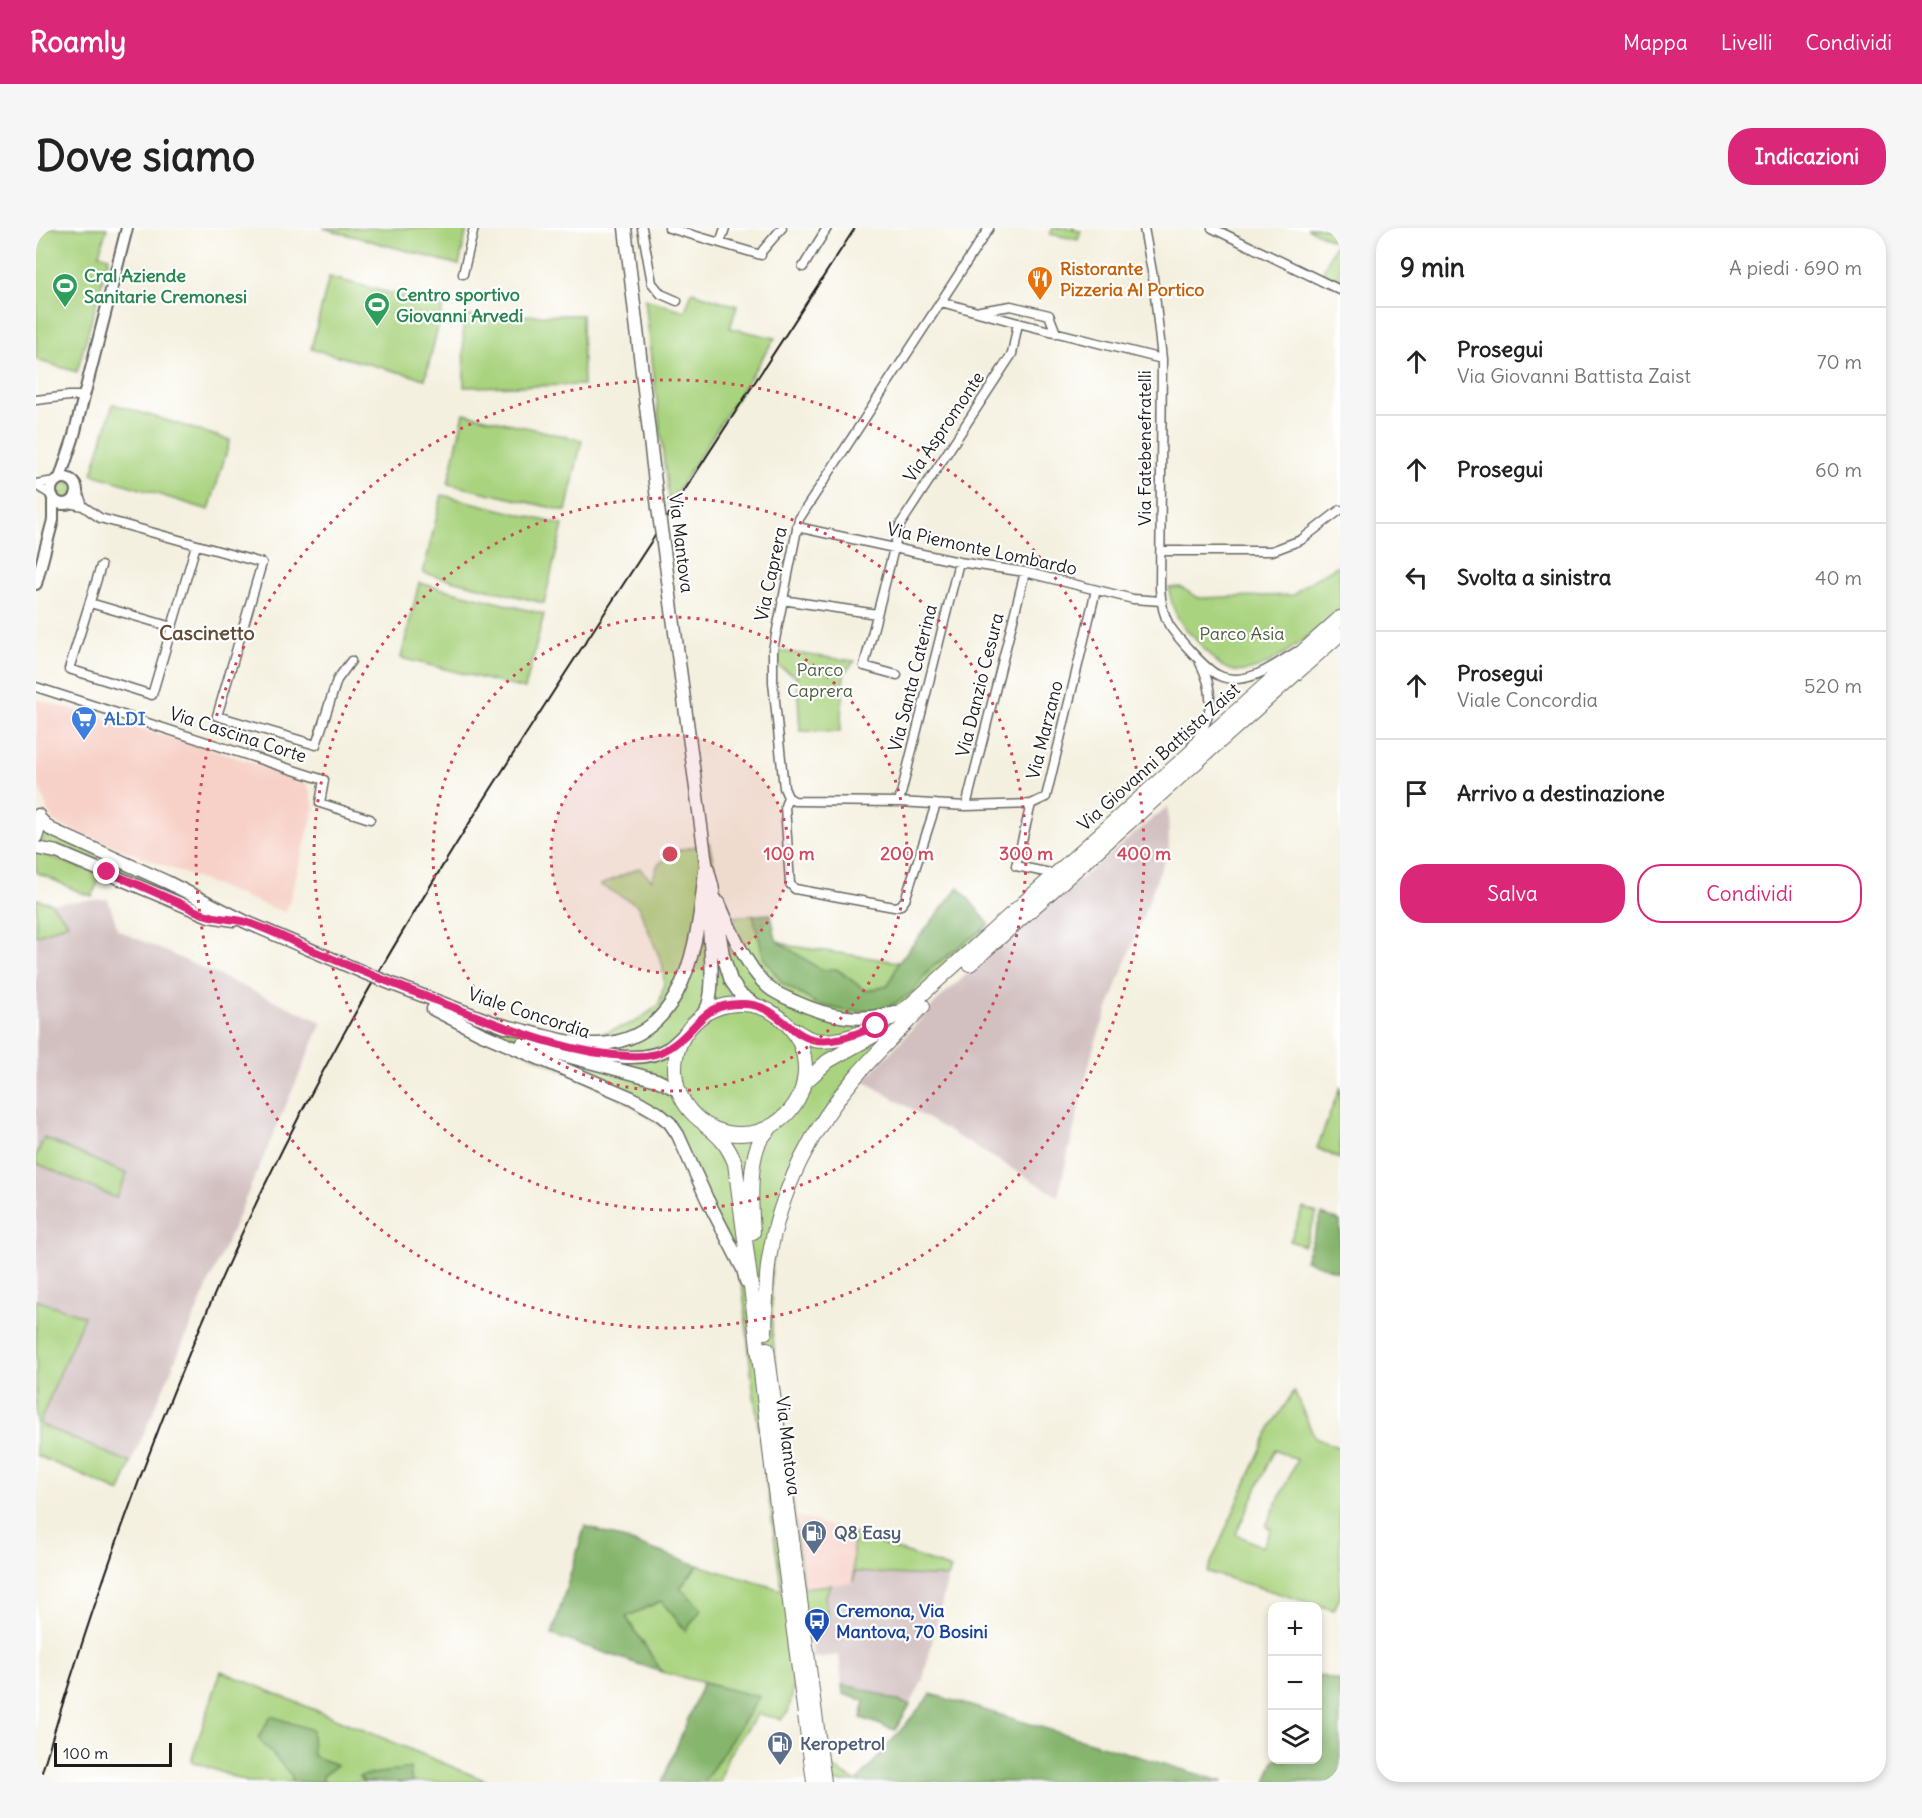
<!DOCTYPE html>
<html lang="it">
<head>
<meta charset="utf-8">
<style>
	body { margin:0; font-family:Delius,sans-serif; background:#f6f6f6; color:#222 }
	.controls { position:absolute; right:18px; bottom:18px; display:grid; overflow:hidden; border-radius:12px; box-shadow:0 3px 9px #0003 }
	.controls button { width:54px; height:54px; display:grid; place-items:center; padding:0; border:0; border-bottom:2px solid #e0e0e0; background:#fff; color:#222; font:30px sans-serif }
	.scale { position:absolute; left:18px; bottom:15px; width:118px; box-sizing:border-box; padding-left:6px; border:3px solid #1c1c1c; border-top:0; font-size:16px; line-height:21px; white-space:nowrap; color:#1c1c1c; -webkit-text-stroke:4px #fff; paint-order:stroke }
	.stop { position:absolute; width:18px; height:18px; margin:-14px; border:4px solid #db2777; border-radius:50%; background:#fff }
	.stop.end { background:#db2777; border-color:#fff; box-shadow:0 2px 6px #0008 }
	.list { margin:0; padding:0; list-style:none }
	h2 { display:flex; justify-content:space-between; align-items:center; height:78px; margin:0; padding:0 24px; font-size:26px }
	h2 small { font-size:20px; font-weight:400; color:#767676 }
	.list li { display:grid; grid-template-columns:39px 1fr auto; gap:18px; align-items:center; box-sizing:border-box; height:108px; padding:0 24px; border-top:2px solid #e0e0e0 }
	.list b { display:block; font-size:22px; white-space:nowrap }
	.list p { margin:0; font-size:20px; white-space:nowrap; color:#767676 }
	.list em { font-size:20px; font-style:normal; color:#767676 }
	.actions { display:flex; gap:12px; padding:18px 24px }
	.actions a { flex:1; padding:14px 0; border:2px solid #db2777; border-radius:24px; text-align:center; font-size:21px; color:#db2777 }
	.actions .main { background:#db2777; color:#fff }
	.icon { flex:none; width:33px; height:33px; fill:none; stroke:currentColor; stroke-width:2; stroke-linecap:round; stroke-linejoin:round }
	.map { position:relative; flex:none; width:1304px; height:1554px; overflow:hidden; border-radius:24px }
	header { display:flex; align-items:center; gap:36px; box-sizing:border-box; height:84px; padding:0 30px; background:#db2777; color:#fff }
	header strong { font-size:28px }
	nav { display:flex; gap:33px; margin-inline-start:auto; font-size:21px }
	.intro { display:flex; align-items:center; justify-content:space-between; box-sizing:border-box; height:144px; padding:0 36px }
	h1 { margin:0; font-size:42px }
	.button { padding:15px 27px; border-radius:24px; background:#db2777; color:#fff; font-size:21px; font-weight:700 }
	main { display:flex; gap:36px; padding:0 36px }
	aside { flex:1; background:#fff; border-radius:24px; box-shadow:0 3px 9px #0003 }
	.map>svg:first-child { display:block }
	.built { fill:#f7d1c8 }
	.industrial { fill:#d2bfc0 }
	.green { fill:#a9d37e; stroke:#62784d; stroke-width:1.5; fill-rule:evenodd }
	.forest { fill:#86b56d; stroke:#516844; stroke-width:1.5 }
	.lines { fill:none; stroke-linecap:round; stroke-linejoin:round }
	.minor-casing { stroke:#686660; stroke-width:11 }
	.tertiary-casing { stroke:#686660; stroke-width:14 }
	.secondary-casing { stroke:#686660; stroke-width:15 }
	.primary-casing { stroke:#686660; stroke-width:16 }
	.minor { stroke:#fff; stroke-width:8 }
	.tertiary { stroke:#fff; stroke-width:10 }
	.secondary { stroke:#fff; stroke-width:12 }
	.primary { stroke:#fff; stroke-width:14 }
	.rail { stroke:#1c1c1c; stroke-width:2 }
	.secondary-bridge-casing { stroke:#686660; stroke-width:15; stroke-linecap:butt }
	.secondary-bridge { stroke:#fff; stroke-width:12 }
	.route { stroke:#db2777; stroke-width:8 }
	.ring { fill:none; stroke:#d1495b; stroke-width:3; stroke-dasharray:3 6 }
	.labels { text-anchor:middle; stroke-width:4.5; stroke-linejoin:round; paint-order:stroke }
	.food-label { font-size:18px; font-weight:bold; fill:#c56008; stroke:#fff; text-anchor:start }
	.leisure-label { font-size:18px; font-weight:bold; fill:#27864d; stroke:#fff; text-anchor:start }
	.street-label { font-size:18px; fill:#1c1c1c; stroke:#fff }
	.park-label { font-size:18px; fill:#4d5c3e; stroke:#fff }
	.shop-label { font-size:18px; font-weight:bold; fill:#366cbe; stroke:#fff; text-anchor:start }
	.service-label { font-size:18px; font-weight:bold; fill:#4e5e75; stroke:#fff; text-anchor:start }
	.transit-label { font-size:18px; font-weight:bold; fill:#164399; stroke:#fff; text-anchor:start }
	.neighbourhood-label { font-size:20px; font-weight:bold; fill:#624d38; stroke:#fff }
	.centre { fill:#d1495b; stroke:#fff; stroke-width:3 }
	.ring-label { font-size:18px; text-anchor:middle; font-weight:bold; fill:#d1495b; stroke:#fff; stroke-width:4.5; stroke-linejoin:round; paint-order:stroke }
</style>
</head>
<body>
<header>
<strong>Roamly</strong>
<nav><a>Mappa</a><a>Livelli</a><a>Condividi</a></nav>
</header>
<div class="intro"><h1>Dove siamo</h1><a class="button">Indicazioni</a></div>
<main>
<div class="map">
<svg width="1304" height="1554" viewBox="0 0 1304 1554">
	<rect width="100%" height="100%" fill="#fff"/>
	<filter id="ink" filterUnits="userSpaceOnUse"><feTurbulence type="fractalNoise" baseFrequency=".0167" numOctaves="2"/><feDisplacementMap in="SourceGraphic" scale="12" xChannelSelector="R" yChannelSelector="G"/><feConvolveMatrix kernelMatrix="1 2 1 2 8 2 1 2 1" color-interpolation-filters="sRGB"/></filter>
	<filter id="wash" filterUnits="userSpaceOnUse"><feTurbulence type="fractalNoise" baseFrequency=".008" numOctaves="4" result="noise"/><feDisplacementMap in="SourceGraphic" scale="24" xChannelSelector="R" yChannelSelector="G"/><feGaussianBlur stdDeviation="1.35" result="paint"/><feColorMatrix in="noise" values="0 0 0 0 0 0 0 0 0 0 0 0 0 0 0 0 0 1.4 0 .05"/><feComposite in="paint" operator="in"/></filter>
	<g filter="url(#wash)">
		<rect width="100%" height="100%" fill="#f4f0df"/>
		<path class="built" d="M0,471L189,525L270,554L279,579L250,685L21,596L13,587L0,549Z
			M758,1287L816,1305L818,1354L767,1360Z"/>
		<path class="industrial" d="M1132,578L1133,619L1057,821L1022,968L828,853L905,769L972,710Z
			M0,671L15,675L72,671L82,702L286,794L95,1235L3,1196L48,1088L0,1072Z
			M818,1344L912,1349L887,1452L874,1477L827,1461L806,1457L803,1427L777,1430L767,1360L818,1354Z"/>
		<path class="green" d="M0,0H71L63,26L73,29L41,144L0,132Z
			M287,0H431L423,37Z
			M1017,0H1038V2L1045,3L1042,12L1014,6Z
			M1271,0H1304V53L1286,45L1300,14Z
			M293,49L407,79L389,151L275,121Z
			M656,64L701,78L694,100L739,110L633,276L609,71L649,83Z
			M546,87L547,157L428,159L427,88Z
			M77,176L194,212L173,282L56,246Z
			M428,185L546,212L530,283L412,256Z
			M18 263a10 10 0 1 1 20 0a10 10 0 1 1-20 0Z
			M406,267L527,297L508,375L387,345Z
			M1304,336V381C1283,400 1228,449 1199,443C1183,441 1173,426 1163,415C1145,397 1136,386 1133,360L1144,359L1163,370L1258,367L1267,358Z
			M383,355L508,386L489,461L365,430Z
			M742,423L819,433L808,445L804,504L764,503L761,449L742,438Z
			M10,604L130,658L172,682L5,615Z
			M673,615L682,655L696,689L717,687L728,730L746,755L781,776L811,783L876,765L894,741L953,696L802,865L740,989L735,1050L736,1103L767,1360L795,1357L789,1368L792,1396L786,1402L772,1400L752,1484L745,1491L722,1486L692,1528L684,1554H668L723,1469L626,1444L590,1389L625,1373L649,1402L644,1360L662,1337L746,1362L716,1153L707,1062L700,1040L632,902L588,872L454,807L458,800L511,803L542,808L571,804L599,794L623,777L628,757L627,738L602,677L564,657L603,640L616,652L622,636L644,622Z
			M0,624L61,645L63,652L56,668L46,665L0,644Z
			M0,671L15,675L32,695L0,708Z
			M740,712L755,718L863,734L852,758L830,763L801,741L785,742Z
			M1304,859V931L1281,920Z
			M8,910L91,946L80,970L0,935V928Z
			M1267,980L1281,985L1268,1018L1254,1013Z
			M0,1072L48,1088L3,1196L95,1235L84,1264L0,1227Z
			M1258,1163L1279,1210L1304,1220V1369L1298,1382L1171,1344L1234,1200ZM1239,1221L1261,1232L1230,1298L1235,1301L1226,1319L1200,1306Z
			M816,1305L915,1341L912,1349L819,1344L818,1354Z
			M185,1443L453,1554H211L155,1533Z
			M790,1536L821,1554H796Z"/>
		<path class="forest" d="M923,659L953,696L894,741L876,765L846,783H811L781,776L746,755L728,730L717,687L735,686L740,712L785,742L800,741L830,763L852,758L863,734Z
			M1286,986L1304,993V1044L1269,1032Z
			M549,1298L662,1337L644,1360L666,1381L650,1402L625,1373L590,1389L626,1444L516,1407Z
			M1282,1447L1304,1453V1554H1230L1238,1532H1282Z
			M667,1455L723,1469L668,1554H626Z
			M806,1457L827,1461L874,1477L859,1502L825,1490L829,1473L807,1466Z
			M895,1466L1188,1554H821Z
			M235,1488L276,1502L277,1528L301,1537L287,1548V1554H257L255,1547L222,1510Z
			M374,1540L376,1554H328L323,1548Z"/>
	</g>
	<g filter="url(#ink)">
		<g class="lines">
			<defs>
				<path id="minor" d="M606,0L616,55L625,66L641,73
					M633,0L725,27
					M953,0L763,291L737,422V454L748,560L752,569L758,573L863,574L930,578L995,576
					M1108,0L1117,49L1126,131L1124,361C1125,373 1127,386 1133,397C1141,409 1170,442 1182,447C1187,450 1195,451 1201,451C1223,450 1241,435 1260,424
					M1176,0L1304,62
					M684,15L689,0
					M727,22L746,0
					M767,39L791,0
					M427,46L438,0
					M905,74L982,95L1126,131
					M944,83L975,78L1013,87L1020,105
					M0,172L33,168H49
					M0,256L19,253
					M0,257L16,267
					M42,264L47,278
					M33,275L47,278L64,290L226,335L181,488L280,517L301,452L315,433
					M761,299L923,334L989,344L1097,371L1125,373
					M1125,323H1236L1265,312L1304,282
					M65,338L33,441L116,467L160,317
					M746,372L841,386
					M54,375L136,399
					M861,447L828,438L864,297L976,126L982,95
					M0,459L288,552L284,575L334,591
					M1156,518C1177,491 1180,465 1164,435
					M752,569L749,578L754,656L759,661L858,679L865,677L869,672L900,576
					M863,574L923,334
					M930,578L989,344
					M1019,646L980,638L995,576L1010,569L1060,362"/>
				<path id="tertiary" d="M15 263a13 13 0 1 1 26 0a13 13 0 1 1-26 0Z
					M24,250L37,211L91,0
					M0,356L17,292V269"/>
				<path id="secondary" d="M589,0L622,280
					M627,315L670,635L676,657L687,727L695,753L704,766L723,779
					M2,589L14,601L131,654L210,694L329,745
					M0,609L4,596L2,587
					M0,620L21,624L173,688L198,692
					M683,675C694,701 711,740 732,759C740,766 751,770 760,774C793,789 824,795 859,784
					M356,756L469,799
					M397,781L444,805L596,870L622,885L634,895L642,907L671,971L707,1041L710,1053
					M665,789C667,785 671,781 672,777C680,757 672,696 671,673
					M462,796C492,803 533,817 562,816C651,813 662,711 669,642
					M486,816L621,852L643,863
					M543,822C570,827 607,836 633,820C639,816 645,809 651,804"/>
				<path id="primary" d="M934,736L1304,406
					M639 841a65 65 0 1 1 130 0a65 65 0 1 1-130 0Z
					M757,801C764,805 770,810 778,812C809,817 848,796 872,779L1304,390
					M769,854L792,833L842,805
					M669,897C684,908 692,918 699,935L714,1050L737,1247L778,1554
					M717,1004C715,979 712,933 725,911C728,907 731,903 734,900
					M729,1104C730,1079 729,1055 733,1031C743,964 777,898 821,847C842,823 865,801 887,778
					M731,1121L788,1554"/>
			</defs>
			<use href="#minor" class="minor-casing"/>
			<use href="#tertiary" class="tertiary-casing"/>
			<use href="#secondary" class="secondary-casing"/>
			<use href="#primary" class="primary-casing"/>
			<use href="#minor" class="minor"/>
			<use href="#tertiary" class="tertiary"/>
			<use href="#secondary" class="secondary"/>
			<use href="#primary" class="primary"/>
			<path class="rail" d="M3,1554C75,1310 164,1072 285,847C361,706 447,572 534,438C629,292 725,146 819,0"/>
			<defs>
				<path id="secondary-bridge" d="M622,280L627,315
					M329,745L356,756"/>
			</defs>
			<use href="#secondary-bridge" class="secondary-bridge-casing"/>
			<use href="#secondary-bridge" class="secondary-bridge"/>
		</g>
	</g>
	<g class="lines" filter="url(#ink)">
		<path class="route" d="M71,644C95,653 118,664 141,674C152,679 163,686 175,688C186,691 199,691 210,694C236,702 261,716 285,726C334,747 383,766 432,785C484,805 537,826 593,828C607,829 621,828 633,820C662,803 664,774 708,776C736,777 745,795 766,807C788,820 819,807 840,798"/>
	</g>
	<circle cx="634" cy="626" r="119" fill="#d1495b" fill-opacity=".12"/>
	<g class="ring">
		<circle cx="634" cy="626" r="119"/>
		<circle cx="634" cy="626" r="237"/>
		<circle cx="634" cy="626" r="356"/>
		<circle cx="634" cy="626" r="474"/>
	</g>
	<defs>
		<symbol id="restaurant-pin" viewBox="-11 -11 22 30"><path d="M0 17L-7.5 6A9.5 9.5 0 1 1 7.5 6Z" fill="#e8710a" stroke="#fff"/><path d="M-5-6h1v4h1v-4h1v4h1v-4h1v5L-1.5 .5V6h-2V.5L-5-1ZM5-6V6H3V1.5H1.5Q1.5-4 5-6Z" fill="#fff"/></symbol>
		<symbol id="stadium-pin" viewBox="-11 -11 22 30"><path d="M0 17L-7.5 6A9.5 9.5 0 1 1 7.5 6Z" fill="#2e9e5b" stroke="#fff"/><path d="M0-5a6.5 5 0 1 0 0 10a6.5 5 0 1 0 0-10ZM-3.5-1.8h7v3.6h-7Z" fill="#fff"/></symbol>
		<symbol id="supermarket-pin" viewBox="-11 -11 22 30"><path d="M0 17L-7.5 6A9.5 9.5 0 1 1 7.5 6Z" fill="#3f7fe0" stroke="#fff"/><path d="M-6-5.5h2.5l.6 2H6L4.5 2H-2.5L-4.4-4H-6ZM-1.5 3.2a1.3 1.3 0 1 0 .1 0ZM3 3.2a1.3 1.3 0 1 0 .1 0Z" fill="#fff"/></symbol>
		<symbol id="fuel-pin" viewBox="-11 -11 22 30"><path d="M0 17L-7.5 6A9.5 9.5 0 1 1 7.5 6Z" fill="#5c6f8a" stroke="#fff"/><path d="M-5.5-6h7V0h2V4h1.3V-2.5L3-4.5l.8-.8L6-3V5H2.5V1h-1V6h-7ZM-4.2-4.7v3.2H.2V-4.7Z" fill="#fff"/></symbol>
		<symbol id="bus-pin" viewBox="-11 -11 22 30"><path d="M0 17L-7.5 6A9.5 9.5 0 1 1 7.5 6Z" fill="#1a4fb4" stroke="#fff"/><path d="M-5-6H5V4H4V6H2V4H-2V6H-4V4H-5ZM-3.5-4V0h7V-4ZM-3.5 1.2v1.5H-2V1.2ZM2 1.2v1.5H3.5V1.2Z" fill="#fff"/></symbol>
	</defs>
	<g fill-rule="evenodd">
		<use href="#restaurant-pin" x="989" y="36" width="30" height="40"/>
		<use href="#stadium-pin" x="14" y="43" width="30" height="40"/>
		<use href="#stadium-pin" x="326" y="62" width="30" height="40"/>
		<use href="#supermarket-pin" x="33" y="476" width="30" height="40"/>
		<use href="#fuel-pin" x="763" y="1290" width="30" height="40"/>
		<use href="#bus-pin" x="766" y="1378" width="30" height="40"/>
		<use href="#fuel-pin" x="729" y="1501" width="30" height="40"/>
	</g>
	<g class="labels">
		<g class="food-label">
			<text x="1024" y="47">Ristorante<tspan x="1024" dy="21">Pizzeria Al Portico</tspan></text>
		</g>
		<g class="leisure-label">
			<text x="48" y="54">Cral Aziende<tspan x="48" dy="21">Sanitarie Cremonesi</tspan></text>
			<text x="360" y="73">Centro sportivo<tspan x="360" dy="21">Giovanni Arvedi</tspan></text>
		</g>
		<g class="street-label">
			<text transform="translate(908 199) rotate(-56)" y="6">Via Aspromonte</text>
			<text transform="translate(1109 220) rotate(-90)" y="6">Via Fatebenefratelli</text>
			<text transform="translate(645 315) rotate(83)" y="6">Via Mantova</text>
			<text transform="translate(946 321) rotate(12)" y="6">Via Piemonte Lombardo</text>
			<text transform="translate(735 346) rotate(-78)" y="6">Via Caprera</text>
			<text transform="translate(877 450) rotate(-76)" y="6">Via Santa Caterina</text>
			<text transform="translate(944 457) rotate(-76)" y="6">Via Danzio Cesura</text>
			<text transform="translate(1009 502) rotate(-76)" y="6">Via Marzano</text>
			<text transform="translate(202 507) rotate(18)" y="6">Via Cascina Corte</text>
			<text transform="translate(1123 529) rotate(-42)" y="6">Via Giovanni Battista Zaist</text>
			<text transform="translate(493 785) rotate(18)" y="6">Viale Concordia</text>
			<text transform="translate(752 1218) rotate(83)" y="6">Via Mantova</text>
		</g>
		<g class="park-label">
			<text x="1206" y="412">Parco Asia</text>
			<text x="784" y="448">Parco<tspan x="784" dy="21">Caprera</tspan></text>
		</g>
		<g class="shop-label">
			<text x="68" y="497">ALDI</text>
		</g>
		<g class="service-label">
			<text x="798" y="1311">Q8 Easy</text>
			<text x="764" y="1522">Keropetrol</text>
		</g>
		<g class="transit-label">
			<text x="800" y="1389">Cremona, Via<tspan x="800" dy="21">Mantova, 70 Bosini</tspan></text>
		</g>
		<g class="neighbourhood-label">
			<text x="171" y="412">Cascinetto</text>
		</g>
	</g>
	<circle cx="634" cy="626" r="9" class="centre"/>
	<g class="ring-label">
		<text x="753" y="632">100 m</text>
		<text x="871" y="632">200 m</text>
		<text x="990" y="632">300 m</text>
		<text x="1108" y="632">400 m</text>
	</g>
</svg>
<div class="controls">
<button>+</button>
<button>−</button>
<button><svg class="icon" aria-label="layers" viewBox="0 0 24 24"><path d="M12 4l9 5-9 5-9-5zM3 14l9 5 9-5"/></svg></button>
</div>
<div class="scale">100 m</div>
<div class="stop" style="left:840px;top:798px"></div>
<div class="stop end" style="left:71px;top:644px"></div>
</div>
<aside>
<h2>9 min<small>A piedi · 690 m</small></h2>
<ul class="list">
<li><svg class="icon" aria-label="ahead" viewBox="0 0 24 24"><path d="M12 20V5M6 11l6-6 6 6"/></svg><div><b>Prosegui</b><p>Via Giovanni Battista Zaist</p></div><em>70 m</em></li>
<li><svg class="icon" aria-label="ahead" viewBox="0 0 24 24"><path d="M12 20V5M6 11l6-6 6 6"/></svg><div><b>Prosegui</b></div><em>60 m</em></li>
<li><svg class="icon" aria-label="left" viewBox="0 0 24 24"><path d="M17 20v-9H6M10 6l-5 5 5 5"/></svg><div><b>Svolta a sinistra</b></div><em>40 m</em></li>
<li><svg class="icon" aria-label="ahead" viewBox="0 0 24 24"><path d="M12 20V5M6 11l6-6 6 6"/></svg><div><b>Prosegui</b><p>Viale Concordia</p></div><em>520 m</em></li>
<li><svg class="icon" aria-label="arrive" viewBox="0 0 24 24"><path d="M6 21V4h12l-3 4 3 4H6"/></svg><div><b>Arrivo a destinazione</b></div></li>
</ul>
<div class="actions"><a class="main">Salva</a><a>Condividi</a></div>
</aside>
</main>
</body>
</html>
